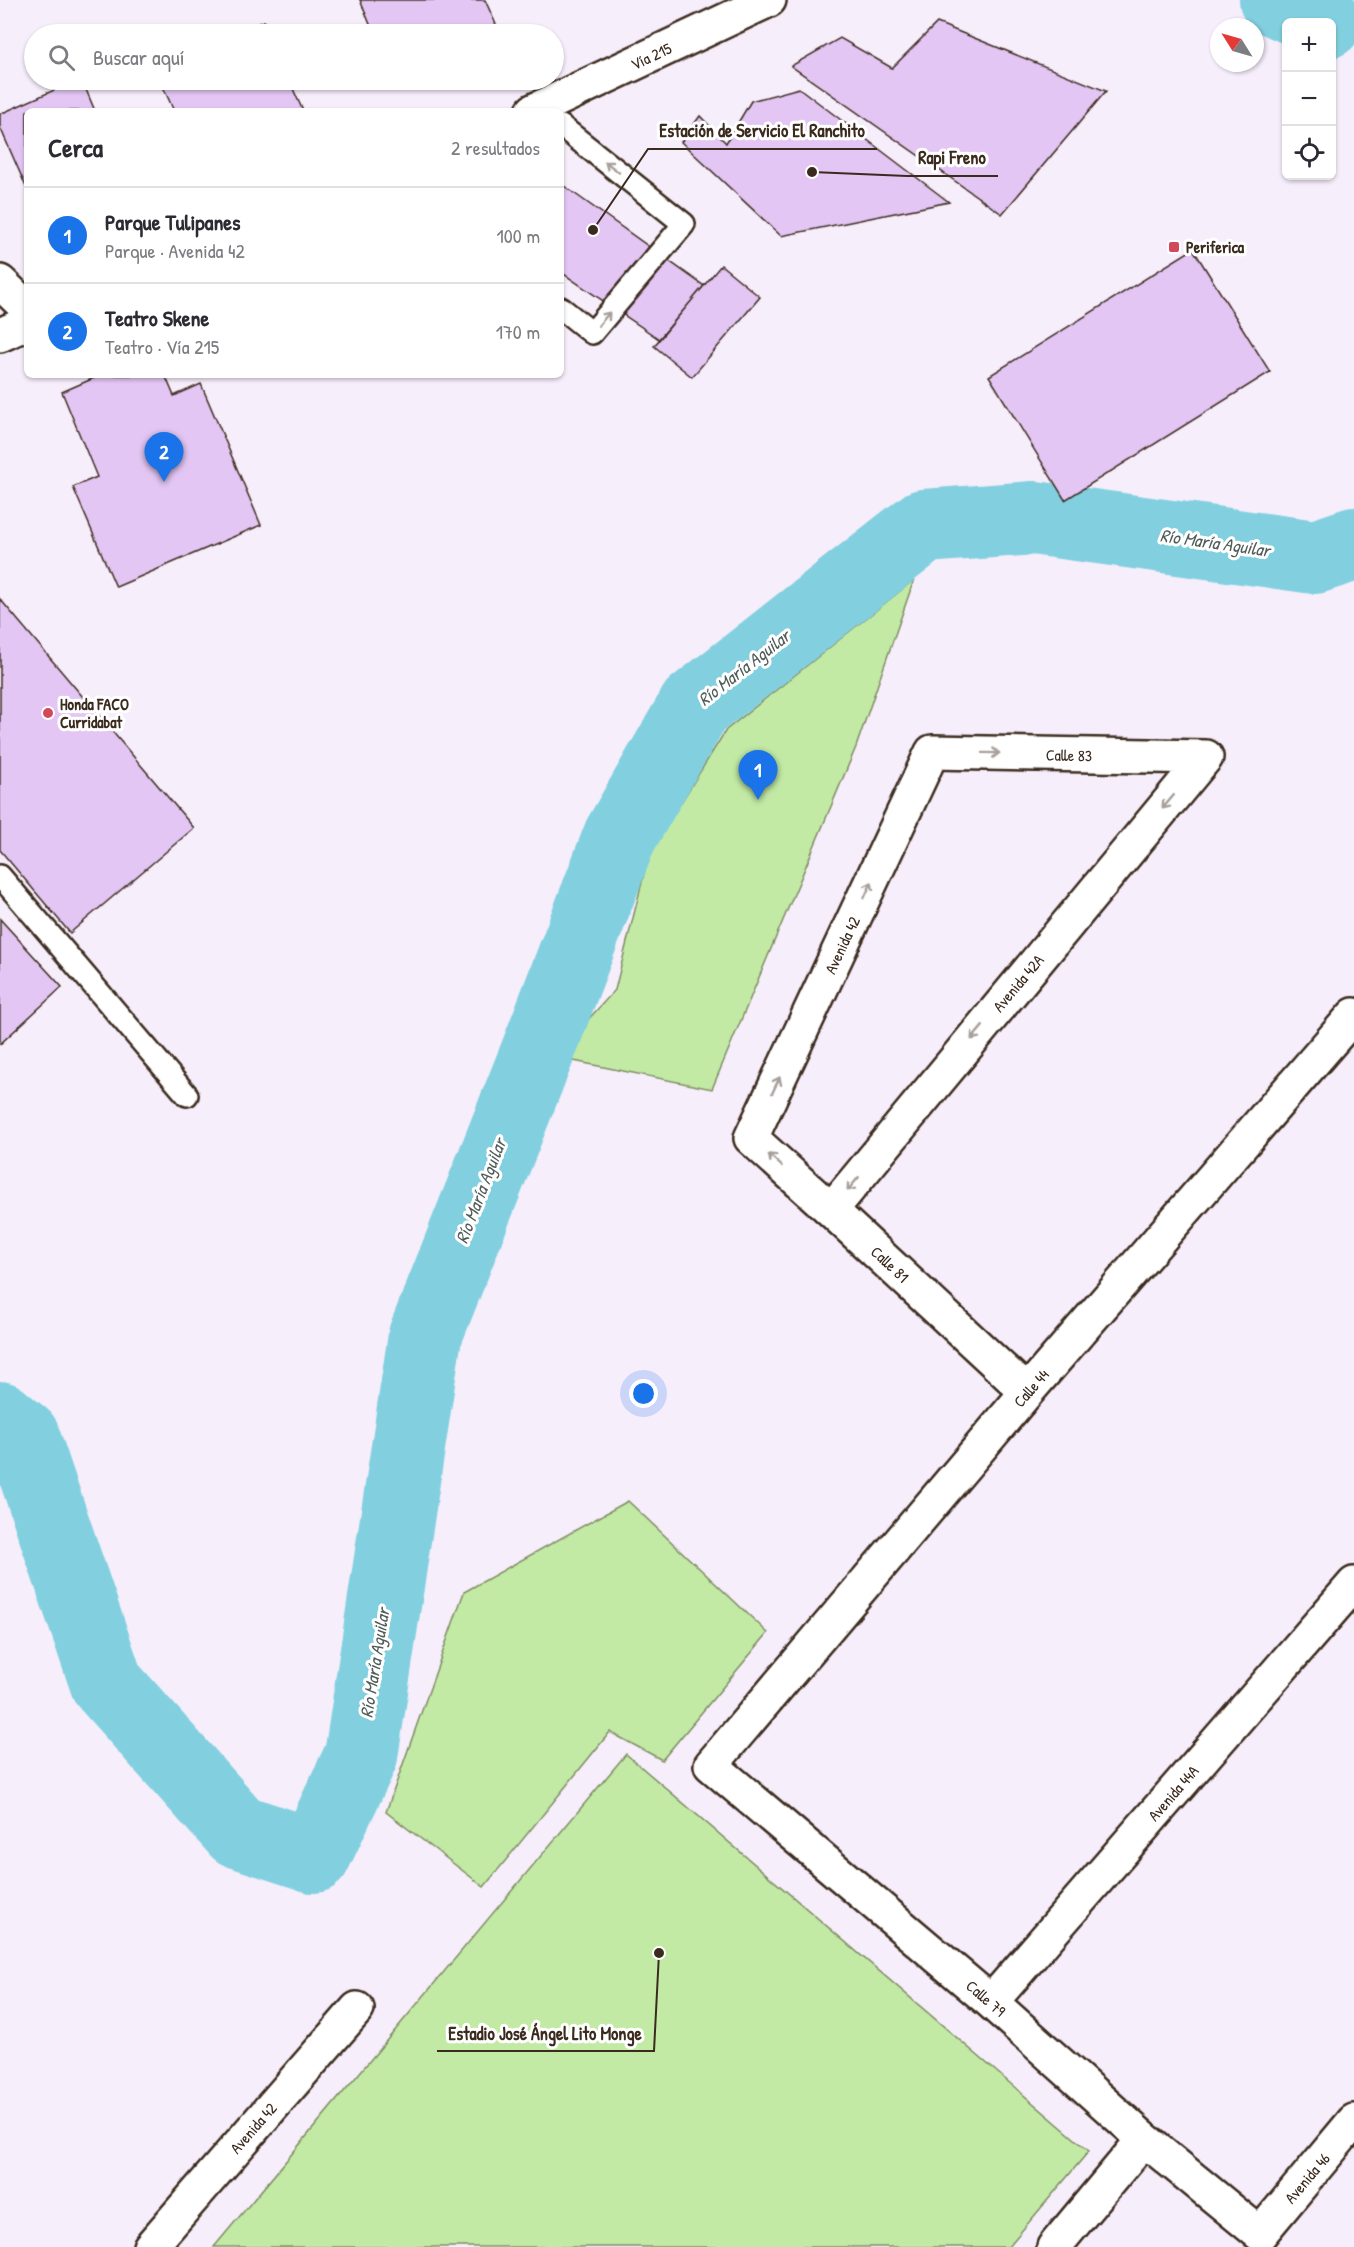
<!DOCTYPE html>
<html lang="es">
<head>
<meta charset="utf-8">
<style>
	body { margin:0; font-family:"Patrick Hand",sans-serif; background:#f2f2f3; color:#2b2b33 }
	.controls { position:absolute; right:18px; top:18px; display:grid; overflow:hidden; border-radius:9px; box-shadow:0 2px 4px #0004 }
	.controls button { width:54px; height:54px; display:grid; place-items:center; padding:0; border:0; border-bottom:2px solid #e1e1e2; background:#fff; color:#2b2b33; font:30px sans-serif }
	.compass { position:absolute; left:1210px; top:18px; width:54px; height:54px; border-radius:50%; background:#fff; box-shadow:0 2px 4px #0004; rotate:307deg }
	.you { position:absolute; left:644px; top:1394px; width:21px; height:21px; margin:-15px; border:4px solid #fff; border-radius:50%; background:#1a73e8; box-shadow:0 0 0 9px #1a73e833 }
	.badge { display:grid; place-items:center; width:39px; height:39px; border-radius:50%; background:#1a73e8; color:#fff; font-size:20px; font-weight:700 }
	.pin { position:absolute; translate:-50% -50px; filter:drop-shadow(0 2px 3px #0008) }
	.pin::after { content:''; position:absolute; top:32px; width:21px; height:18px; background:inherit; clip-path:polygon(0 0,100% 0,50% 100%) }
	.list { margin:0; padding:0; list-style:none }
	h2 { display:flex; justify-content:space-between; align-items:center; height:78px; margin:0; padding:0 24px; font-size:26px }
	h2 small { font-size:20px; font-weight:400; color:#7c7c81 }
	.list li { display:grid; grid-template-columns:39px 1fr auto; gap:18px; align-items:center; box-sizing:border-box; height:96px; padding:0 24px; border-top:2px solid #e1e1e2 }
	.list b { display:block; font-size:22px; white-space:nowrap }
	.list p { margin:0; font-size:20px; white-space:nowrap; color:#7c7c81 }
	.list em { font-size:20px; font-style:normal; color:#7c7c81 }
	.icon { flex:none; width:33px; height:33px; fill:none; stroke:currentColor; stroke-width:2; stroke-linecap:round; stroke-linejoin:round }
	.map { position:relative; flex:none; width:1354px; height:2247px; overflow:hidden }
	.search { position:absolute; background:#fff; box-shadow:0 2px 4px #0004; left:24px; top:24px; width:540px; height:66px; display:flex; align-items:center; gap:15px; box-sizing:border-box; padding:0 21px; border-radius:33px; color:#7c7c81; font-size:22px }
	.panel { position:absolute; background:#fff; box-shadow:0 2px 4px #0004; left:24px; top:108px; width:540px; height:270px; border-radius:9px }
	.map>svg:first-child { display:block }
	.green { fill:#c2eaa5; stroke:#7e8a62; stroke-width:1.5 }
	.lines { fill:none; stroke-linecap:round; stroke-linejoin:round }
	.river { stroke:#82d0df; stroke-width:74 }
	.building { fill:#e3c6f4; stroke:#3b2a1e; stroke-width:1.5 }
	.service-casing { stroke:#3b2a1e; stroke-width:26 }
	.minor-casing { stroke:#3b2a1e; stroke-width:38 }
	.secondary-casing { stroke:#3b2a1e; stroke-width:38 }
	.service { stroke:#fff; stroke-width:21 }
	.minor { stroke:#fff; stroke-width:33 }
	.secondary { stroke:#fff; stroke-width:33 }
	.oneway { stroke:#a79f9a }
	.poi-dot { fill:#d1495b; stroke:#fff; stroke-width:2 }
	.labels { text-anchor:middle; stroke-width:6; stroke-linejoin:round; paint-order:stroke }
	.street-label { font-size:16px; fill:#3b2a1e; stroke:#fff }
	.poi-label { font-size:16px; font-weight:bold; fill:#3b2a1e; stroke:#fff; text-anchor:start }
	.water-label { font-size:18px; font-style:italic; fill:#505c58; stroke:#fff }
	.leader { fill:none; stroke:#3b2a1e; stroke-width:2 }
	.callout-dot { fill:#3b2a1e; stroke:#fff; stroke-width:2 }
	.callout-label { font-size:18px; text-anchor:middle; font-weight:bold; fill:#3b2a1e; stroke:#fff; stroke-width:6; stroke-linejoin:round; paint-order:stroke }
</style>
</head>
<body>
<div class="map">
<svg width="1354" height="2247" viewBox="0 0 1354 2247">
	<rect width="100%" height="100%" fill="#f7eefc"/>
	<filter id="ink" filterUnits="userSpaceOnUse"><feTurbulence type="fractalNoise" baseFrequency=".0167" numOctaves="2"/><feDisplacementMap in="SourceGraphic" scale="12" xChannelSelector="R" yChannelSelector="G"/><feConvolveMatrix kernelMatrix="1 2 1 2 8 2 1 2 1" color-interpolation-filters="sRGB"/></filter>
	<g filter="url(#ink)">
		<path class="green" d="M914,580L856,747L712,1089L554,1057L615,990L649,854L726,730Z
			M628,1501L768,1633L662,1760L610,1732L484,1887L386,1812L464,1592Z
			M626,1754L1089,2151L1008,2247H214Z"/>
		<g class="lines">
			<path class="river" d="M1276,0L1326,22
				M0,1418L23,1437L107,1684L238,1831L314,1856L361,1756L425,1336L538,1051L620,836L695,706L924,526L1034,518L1315,557L1354,544"/>
		</g>
		<path class="building" d="M360,0H485L499,31L491,34H374Z
			M264,21L270,34H233Z
			M937,23L1106,91L1002,214L791,66L840,38L892,68Z
			M77,80H82L95,111H27V189L0,127V114Z
			M160,80H289L303,111H174Z
			M799,88L949,202L781,236L681,142L700,116L726,143L751,101Z
			M564,186L704,286L659,339L561,272V188Z
			M1193,249L1270,372L1065,500L989,376Z
			M721,265L760,297L692,377L654,346Z
			M101,375H165L174,396L201,384L261,525L116,587L73,487L97,477L62,392Z
			M0,599L194,828L70,933L0,850Z
			M0,919L62,987L0,1044Z"/>
		<g class="lines">
			<defs>
				<path id="service" d="M561,126L684,224L592,333L561,308
					M0,876L187,1095"/>
				<path id="minor" d="M0,282L27,308
					M1354,1015L1027,1392L711,1765L991,2002L1144,2139L1260,2234L1354,2121
					M831,1210L1206,757
					M1027,1392L831,1210L751,1138L932,752L1206,757
					M991,2002L1354,1584
					M150,2247L357,2009
					M1054,2247L1144,2139"/>
				<path id="secondary" d="M533,111L769,0
					M0,335L27,323"/>
			</defs>
			<use href="#service" class="service-casing"/>
			<use href="#minor" class="minor-casing"/>
			<use href="#secondary" class="secondary-casing"/>
			<use href="#service" class="service"/>
			<use href="#minor" class="minor"/>
			<use href="#secondary" class="secondary"/>
		</g>
		<defs><path id="oneway-shaft" d="M-6 0H5M1.5-3L5.5 0L1.5 3" fill="none" stroke-width="1.6" stroke-linecap="round" stroke-linejoin="round" transform="scale(1.5)"/></defs>
		<g class="oneway">
			<use href="#oneway-shaft" transform="translate(612 167) rotate(-142)"/>
			<use href="#oneway-shaft" transform="translate(604 319) rotate(-50)"/>
			<use href="#oneway-shaft" transform="translate(991 753) rotate(1)"/>
			<use href="#oneway-shaft" transform="translate(1168 802) rotate(130)"/>
			<use href="#oneway-shaft" transform="translate(868 890) rotate(-65)"/>
			<use href="#oneway-shaft" transform="translate(977 1033) rotate(130)"/>
			<use href="#oneway-shaft" transform="translate(776 1085) rotate(-65)"/>
			<use href="#oneway-shaft" transform="translate(775 1160) rotate(-138)"/>
			<use href="#oneway-shaft" transform="translate(853 1184) rotate(130)"/>
		</g>
	</g>
	<g class="poi-dot">
		<rect x="1168" y="241" width="12" height="12" rx="3"/>
		<circle cx="48" cy="713" r="6"/>
	</g>
	<g class="labels">
		<g class="street-label">
			<text transform="translate(651 56) rotate(-25)" y="6">Vía 215</text>
			<text transform="translate(1069 755) rotate(1)" y="6">Calle 83</text>
			<text transform="translate(842 945) rotate(-65)" y="6">Avenida 42</text>
			<text transform="translate(1018 983) rotate(-50)" y="6">Avenida 42A</text>
			<text transform="translate(890 1264) rotate(43)" y="6">Calle 81</text>
			<text transform="translate(1031 1388) rotate(-49)" y="6">Calle 44</text>
			<text transform="translate(1173 1793) rotate(-49)" y="6">Avenida 44A</text>
			<text transform="translate(986 1998) rotate(41)" y="6">Calle 79</text>
			<text transform="translate(253 2128) rotate(-49)" y="6">Avenida 42</text>
			<text transform="translate(1307 2178) rotate(-50)" y="6">Avenida 46</text>
		</g>
		<g class="poi-label">
			<text x="1186" y="253">Periferica</text>
			<text x="60" y="710">Honda FACO<tspan x="60" dy="18">Curridabat</tspan></text>
		</g>
		<g class="water-label">
			<text transform="translate(1215 543) rotate(8)" y="6">Río María Aguilar</text>
			<text transform="translate(744 668) rotate(-38)" y="6">Río María Aguilar</text>
			<text transform="translate(481 1191) rotate(-69)" y="6">Río María Aguilar</text>
			<text transform="translate(375 1663) rotate(-81)" y="6">Río María Aguilar</text>
		</g>
	</g>
	<path class="leader" d="M593 230L648 149H877M812 172L907 176H998M659 1953L654 2051H437"/>
	<g class="callout-dot">
		<circle cx="593" cy="230" r="6"/>
		<circle cx="812" cy="172" r="6"/>
		<circle cx="659" cy="1953" r="6"/>
	</g>
	<g class="callout-label">
		<text x="762" y="137">Estación de Servicio El Ranchito</text>
		<text x="952" y="164">Rapi Freno</text>
		<text x="545" y="2040">Estadio José Ángel Lito Monge</text>
	</g>
</svg>
<div class="controls">
<button>+</button>
<button>−</button>
<button><svg class="icon" aria-label="locate" viewBox="0 0 24 24"><circle cx="12" cy="12" r="6"/><path d="M12 2v4M12 18v4M2 12h4M18 12h4"/></svg></button>
</div>
<svg class="compass" viewBox="-18 -18 36 36"><path d="M0-13l5 13h-10z" fill="#e53935"/><path d="M0 13l5-13h-10z" fill="#7c7c81"/></svg>
<div class="you"></div>
<div class="pin badge" style="left:758px;top:800px">1</div>
<div class="pin badge" style="left:164px;top:482px">2</div>
<div class="search"><svg class="icon" aria-label="search" viewBox="0 0 24 24"><circle cx="10" cy="10" r="6"/><path d="M15 15l6 6"/></svg>Buscar aquí</div>
<section class="panel">
<h2>Cerca<small>2 resultados</small></h2>
<ul class="list">
<li><span class="badge">1</span><div><b>Parque Tulipanes</b><p>Parque · Avenida 42</p></div><em>100 m</em></li>
<li><span class="badge">2</span><div><b>Teatro Skene</b><p>Teatro · Vía 215</p></div><em>170 m</em></li>
</ul>
</section>
</div>
</body>
</html>
